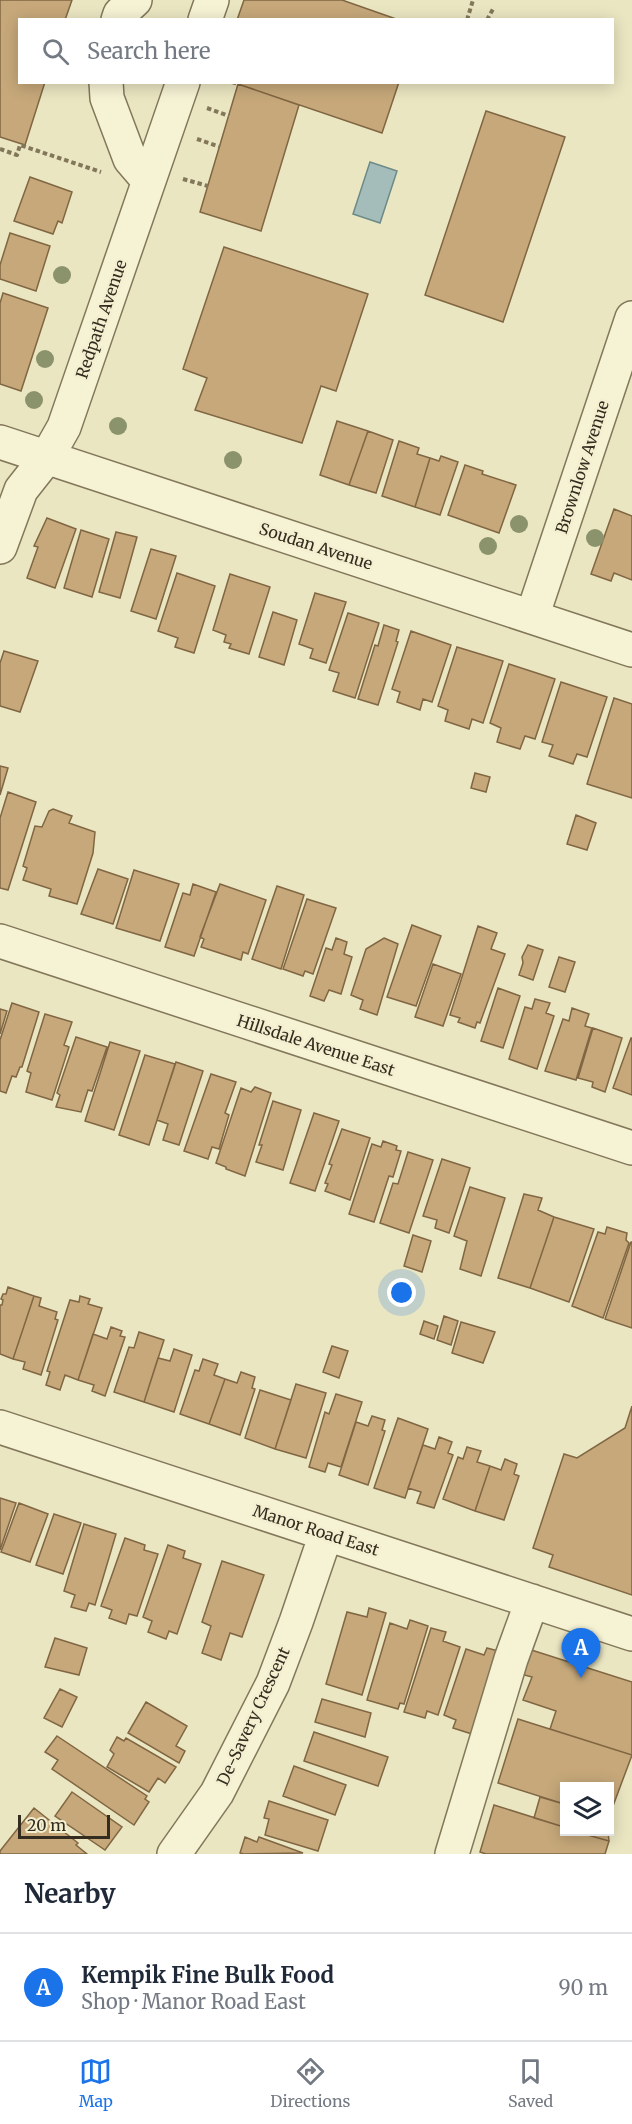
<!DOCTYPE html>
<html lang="en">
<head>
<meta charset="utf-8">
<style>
	body { margin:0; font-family:Merriweather,serif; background:#f2f2f3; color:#1f2937 }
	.controls { position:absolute; right:18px; bottom:18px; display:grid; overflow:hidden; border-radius:0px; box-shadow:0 3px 15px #0003 }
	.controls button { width:54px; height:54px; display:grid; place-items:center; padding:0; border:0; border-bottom:2px solid #e0e1e3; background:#fff; color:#1f2937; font:30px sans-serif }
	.scale { position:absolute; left:18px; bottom:15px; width:92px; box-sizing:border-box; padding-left:6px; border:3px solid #342c1e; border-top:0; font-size:16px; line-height:21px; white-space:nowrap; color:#342c1e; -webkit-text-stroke:4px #f3efd1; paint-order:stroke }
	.you { position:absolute; left:402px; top:1293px; width:21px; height:21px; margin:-15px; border:4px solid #fff; border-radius:50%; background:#1a73e8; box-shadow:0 0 0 9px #1a73e833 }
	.badge { display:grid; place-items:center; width:39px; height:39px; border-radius:50%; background:#1a73e8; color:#fff; font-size:20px; font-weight:700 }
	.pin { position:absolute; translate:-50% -50px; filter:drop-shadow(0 2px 3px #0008) }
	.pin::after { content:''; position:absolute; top:32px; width:21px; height:18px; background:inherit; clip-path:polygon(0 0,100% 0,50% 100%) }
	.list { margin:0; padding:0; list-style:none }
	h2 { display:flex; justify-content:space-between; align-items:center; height:78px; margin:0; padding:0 24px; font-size:26px }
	h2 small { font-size:20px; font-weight:400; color:#747a83 }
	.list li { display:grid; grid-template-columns:39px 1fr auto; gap:18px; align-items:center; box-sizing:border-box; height:108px; padding:0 24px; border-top:2px solid #e0e1e3 }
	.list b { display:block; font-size:22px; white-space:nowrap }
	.list p { margin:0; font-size:20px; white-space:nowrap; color:#747a83 }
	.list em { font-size:20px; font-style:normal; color:#747a83 }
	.icon { flex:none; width:33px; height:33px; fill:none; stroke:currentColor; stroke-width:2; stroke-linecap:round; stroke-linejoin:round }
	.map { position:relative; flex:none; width:632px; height:1854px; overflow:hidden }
	.search { position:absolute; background:#fff; box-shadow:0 3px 15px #0003; left:18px; right:18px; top:18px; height:66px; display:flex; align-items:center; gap:15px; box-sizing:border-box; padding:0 21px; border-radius:0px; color:#747a83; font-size:22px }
	.sheet { height:186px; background:#fff }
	nav { display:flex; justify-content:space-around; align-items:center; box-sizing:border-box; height:84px; border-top:2px solid #e0e1e3; background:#fff; font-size:16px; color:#747a83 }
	nav a { display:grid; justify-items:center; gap:3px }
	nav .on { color:#1a73e8 }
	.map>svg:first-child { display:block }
	.water { fill:#a4bdbb; stroke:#6c8b88; stroke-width:1.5 }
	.building { fill:#c6a87a; stroke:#806642; stroke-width:1.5 }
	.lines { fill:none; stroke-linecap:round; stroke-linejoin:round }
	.minor-casing { stroke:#83775a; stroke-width:36 }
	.path { stroke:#83775a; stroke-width:4; stroke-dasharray:4.5 3; stroke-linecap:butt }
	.minor { stroke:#f6f2d4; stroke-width:33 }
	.tree { fill:#8b936c }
	.labels { text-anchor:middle; stroke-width:5; stroke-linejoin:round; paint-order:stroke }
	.street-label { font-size:16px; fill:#342c1e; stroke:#f3efd1 }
</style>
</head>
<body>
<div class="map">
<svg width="632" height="1854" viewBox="0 0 632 1854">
	<rect width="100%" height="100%" fill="#eae6c2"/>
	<path class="water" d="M370,162L397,171L380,223L353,214Z"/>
	<path class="building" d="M0,0H72L65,20H20V82H45L25,145L0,137Z
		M244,0H342L399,20H237Z
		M239,82H399L382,133L238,84Z
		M238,84L299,105L261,231L200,212Z
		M486,111L565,137L503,322L425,295Z
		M30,177L72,192L62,223L58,221L53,234L14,221Z
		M10,233L50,246L36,291L0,279V265Z
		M224,247L368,294L336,391L321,386L302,443L195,410L207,378L183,369Z
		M3,293L48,308L21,391L0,384V303Z
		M337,421L368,431L349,485L320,475Z
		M368,431L393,440L376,493L349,485Z
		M399,441L419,448L417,454L430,458L415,507L382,496Z
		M441,456L458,462L440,515L415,507L430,458L439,461Z
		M465,465L483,471L482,474L516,485L499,533L448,515Z
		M614,509L632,516V580L614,573L611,581L591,574Z
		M47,518L76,529L55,588L27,578L38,547L34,546Z
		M81,530L109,539L92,597L64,588Z
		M116,532L137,537L120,598L99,592Z
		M151,549L176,556L156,619L131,611Z
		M177,573L215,586L194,653L175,647L178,638L158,631Z
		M230,574L270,587L249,654L229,648L231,644L224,642L226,635L213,630Z
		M315,593L346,602L326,663L310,658L313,649L299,644Z
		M273,612L297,620L284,665L259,657Z
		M348,613L379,623L355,698L333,691L339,673L329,670Z
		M384,625L399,630L396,641L398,642L378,705L358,699L375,645L378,646Z
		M411,631L451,645L432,702L423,699L420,710L397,702L400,692L392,689Z
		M457,647L503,661L483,723L472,719L469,729L445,721L448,710L438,706Z
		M4,651L38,661L20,712L0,706V663Z
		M509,664L555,679L535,739L525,736L520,749L497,742L501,728L490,723Z
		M561,682L607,697L587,757L577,754L573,764L549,756L553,745L542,742Z
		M614,698L632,704V798L587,784Z
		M0,766L8,768L0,795Z
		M475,773L490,777L486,792L471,788Z
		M8,792L36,802L8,890L0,888V818Z
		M53,809L72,816L69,823L95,832L93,853L77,904L49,896L51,889L23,880L27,868L23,866L35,826L42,827L49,811Z
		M576,815L596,823L587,850L567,844Z
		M98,869L128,879L113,924L81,914Z
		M134,870L179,884L160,941L116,928Z
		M193,884L216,892L194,956L165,947L183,893L190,895Z
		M220,884L266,900L248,954L243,952L241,960L201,947L204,939L200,937Z
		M277,886L304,895L281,969L252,959Z
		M307,899L336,908L313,974L305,971L303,976L283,969Z
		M412,925L441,936L416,1006L387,997Z
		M478,926L497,933L491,949L505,954L480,1023L477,1022L475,1028L458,1022L460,1018L450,1015Z
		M336,938L347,942L344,954L352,957L341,994L329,990L324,1001L310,996L326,948L332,950Z
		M384,938L398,944L377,1015L360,1009L363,1000L351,995L366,949Z
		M528,945L543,950L533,980L519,975L523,963L522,957Z
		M559,957L575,962L565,992L549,987Z
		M433,964L461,974L443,1026L415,1017Z
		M498,988L520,996L503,1048L481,1041Z
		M535,999L550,1003L546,1013L554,1016L537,1069L509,1059L525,1007L532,1009Z
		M12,1003L39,1012L22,1067H20L16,1077L12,1076L6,1093L0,1091V1040Z
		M572,1008L589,1014L585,1026L592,1028L576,1080L545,1071L563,1019L569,1021Z
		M0,1009L7,1011L0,1034Z
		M45,1014L72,1022L64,1045L69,1047L52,1100L26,1092L31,1073L27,1071Z
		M593,1028L622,1038L605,1092L592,1087L593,1082L578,1078Z
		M76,1037L107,1047L92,1091L88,1090L81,1112L56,1107L60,1095L57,1093Z
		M631,1038H632V1095L613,1088Z
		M110,1042L140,1051L114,1130L85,1121Z
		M145,1055L175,1064L149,1145L119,1135Z
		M176,1062L203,1071L179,1145L163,1140L168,1124L157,1120Z
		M211,1074L236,1082L225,1113L229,1115L219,1149L212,1147L208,1159L184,1151Z
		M255,1087L271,1093L245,1176L226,1169V1167L216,1163L241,1088L251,1092Z
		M273,1101L301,1110L283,1170L256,1162L262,1145H259Z
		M314,1113L339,1121L315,1191L290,1183Z
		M342,1129L370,1138L350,1200L325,1191L328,1184L325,1183L332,1165L329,1164Z
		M383,1141L397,1146L396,1150L401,1151L393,1177L389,1176L374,1222L349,1214L372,1144L381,1147Z
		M408,1152L433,1160L409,1233L380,1223L393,1183L398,1184Z
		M442,1159L470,1168L449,1233L435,1228L437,1220L423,1216Z
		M470,1187L505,1198L481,1276L460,1269L467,1241L454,1236Z
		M524,1194L542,1198L538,1210L554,1217L530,1288L498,1278Z
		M554,1217L594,1229L569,1302L530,1288Z
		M607,1227L627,1233L626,1240L629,1243L603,1318L572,1306L598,1232L605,1234Z
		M413,1235L431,1241L422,1272L404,1266Z
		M631,1242H632V1328L605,1319Z
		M8,1287L34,1296L13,1359L0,1354V1305H2L3,1300L1,1299L3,1294H6Z
		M34,1296L41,1298L39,1306L57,1312L55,1319L58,1320L41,1375L23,1369L25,1362L13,1359Z
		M80,1296L90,1299L88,1304L102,1308L78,1380L65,1375L60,1390L46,1385L50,1372L47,1371L70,1300L79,1302Z
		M444,1316L458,1321L451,1345L437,1340Z
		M424,1321L438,1326L434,1339L420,1334Z
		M461,1322L495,1332L483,1363L452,1353Z
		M111,1327L122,1331L120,1336L125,1337L105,1396L92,1391L94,1385L78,1380L93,1334L107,1339Z
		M139,1332L164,1340L144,1402L114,1392L129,1347L134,1348Z
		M332,1346L348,1351L339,1378L323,1372Z
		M174,1349L192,1355L174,1412L144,1402L158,1358L170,1361Z
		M203,1359L218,1364L214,1375L225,1379L209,1424L180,1414L195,1370L199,1371Z
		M241,1372L255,1377L252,1388L255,1389L240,1435L209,1424L225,1379L237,1383Z
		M296,1384L326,1393L306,1458L275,1449Z
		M260,1390L291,1400L275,1449L245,1438Z
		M336,1394L362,1402L341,1467L328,1463L325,1472L309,1467L325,1412L329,1414Z
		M632,1406V1595L549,1567L553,1555L533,1548L564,1454L577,1458L625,1428Z
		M372,1416L385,1420L382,1430L385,1431L368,1485L339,1475L356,1422L368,1426Z
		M398,1418L428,1429L405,1498L374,1488Z
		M439,1437L452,1442L448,1453L453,1455L434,1508L417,1503L421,1492L408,1488L423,1445L435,1449Z
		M467,1447L481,1451L477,1462L490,1466L475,1511L443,1499L458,1457L463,1459Z
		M505,1459L517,1464L514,1474L519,1476L504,1520L475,1511L490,1466L501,1470Z
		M0,1498L16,1503L0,1550Z
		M19,1503L48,1514L30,1562L1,1552Z
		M54,1514L81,1523L63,1574L36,1565Z
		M84,1524L116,1534L95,1605L89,1603L86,1611L71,1607L75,1595L64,1591Z
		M125,1538L145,1545L144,1550L158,1554L137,1616L129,1614L126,1624L109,1618L112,1610L101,1606Z
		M168,1545L185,1551L183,1558L201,1564L177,1634L169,1631L166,1639L148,1632L152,1621L143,1617Z
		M222,1561L264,1575L242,1637L230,1633L221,1660L202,1653L211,1626L202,1622Z
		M369,1608L386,1613L362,1695L326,1684L347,1612L367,1617Z
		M410,1620L428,1626L404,1704L400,1703L398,1709L367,1700L390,1623L407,1629Z
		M431,1628L446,1632L443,1641L460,1647L438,1715L427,1711L425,1718L404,1712Z
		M55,1638L87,1648L79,1675L45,1667Z
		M522,1647L632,1682V1755L550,1729L556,1711L523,1700L532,1677L517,1673Z
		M487,1648L502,1652L475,1735L453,1728L456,1720L444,1715L466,1649L484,1655Z
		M60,1689L77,1697L62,1727L44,1718Z
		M322,1699L371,1713L365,1737L315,1722Z
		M146,1702L187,1726L176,1746L185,1751L179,1763L128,1733Z
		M518,1719L632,1755L610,1814V1786H564V1804L498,1783Z
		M314,1732L388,1757L378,1786L304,1761Z
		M57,1736L147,1796L145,1799L149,1802L134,1825L52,1769L58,1760L45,1752Z
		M117,1737L124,1741L126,1738L176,1767L165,1783L158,1778L149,1792L107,1767L114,1754L110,1750Z
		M294,1766L346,1785L335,1815L283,1796Z
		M72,1792L122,1827L105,1850L55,1816Z
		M540,1797L564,1804V1827L534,1818Z
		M269,1801L328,1820L318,1851L265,1835L269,1819L264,1818Z
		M494,1805L564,1827V1832H577L609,1841L605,1854H486L480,1852Z
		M34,1808L78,1843L76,1845L87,1854H0V1851Z
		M577,1832H608L609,1841Z
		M245,1837L257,1842L259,1837L303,1853L244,1854L240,1853Z"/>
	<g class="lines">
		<defs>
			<path id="minor" d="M118,20L120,14L135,0
				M205,20L212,0
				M106,82L107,98L130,159L148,180
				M0,442L632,650
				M0,547L21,490L47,457L64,427L183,82
				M532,617L632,318
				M0,941L632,1148
				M0,1427L632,1634
				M174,1854L217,1793L273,1683L296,1622L326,1534
				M452,1854L511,1659L532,1601"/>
		</defs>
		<use href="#minor" class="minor-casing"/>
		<path class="path" d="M467,20L473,0
			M487,20L493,9
			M232,82L238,84
			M207,108L229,116
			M197,139L220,147
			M0,149L17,155L20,145L101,172
			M183,179L208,186"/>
		<use href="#minor" class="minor"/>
	</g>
	<g class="tree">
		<circle cx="62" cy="275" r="9"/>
		<circle cx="45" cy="359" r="9"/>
		<circle cx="34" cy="400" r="9"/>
		<circle cx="118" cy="426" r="9"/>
		<circle cx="233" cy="460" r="9"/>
		<circle cx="519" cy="524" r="9"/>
		<circle cx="595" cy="538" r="9"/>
		<circle cx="488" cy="546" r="9"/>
	</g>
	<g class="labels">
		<g class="street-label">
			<text transform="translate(101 319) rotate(-71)" y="6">Redpath Avenue</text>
			<text transform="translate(582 467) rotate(-72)" y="6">Brownlow Avenue</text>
			<text transform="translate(316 546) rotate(18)" y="6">Soudan Avenue</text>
			<text transform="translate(316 1045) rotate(18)" y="6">Hillsdale Avenue East</text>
			<text transform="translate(316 1530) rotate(18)" y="6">Manor Road East</text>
			<text transform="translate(253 1716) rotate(-65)" y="6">De-Savery Crescent</text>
		</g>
	</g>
</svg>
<div class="controls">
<button><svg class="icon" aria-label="layers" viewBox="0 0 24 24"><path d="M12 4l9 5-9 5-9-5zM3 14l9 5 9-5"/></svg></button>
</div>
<div class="scale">20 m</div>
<div class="you"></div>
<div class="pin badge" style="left:581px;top:1678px">A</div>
<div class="search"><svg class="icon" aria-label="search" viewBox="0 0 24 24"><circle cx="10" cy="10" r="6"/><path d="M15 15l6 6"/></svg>Search here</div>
</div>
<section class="sheet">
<h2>Nearby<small></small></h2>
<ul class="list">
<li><span class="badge">A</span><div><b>Kempik Fine Bulk Food</b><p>Shop · Manor Road East</p></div><em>90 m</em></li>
</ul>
</section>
<nav>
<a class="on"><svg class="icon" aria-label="map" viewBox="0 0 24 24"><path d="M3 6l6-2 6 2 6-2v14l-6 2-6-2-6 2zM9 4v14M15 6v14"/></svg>Map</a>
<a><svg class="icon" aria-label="directions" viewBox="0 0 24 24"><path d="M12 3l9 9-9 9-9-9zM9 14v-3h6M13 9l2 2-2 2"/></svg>Directions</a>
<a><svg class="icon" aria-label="saved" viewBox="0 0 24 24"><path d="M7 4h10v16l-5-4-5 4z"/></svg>Saved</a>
</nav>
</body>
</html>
